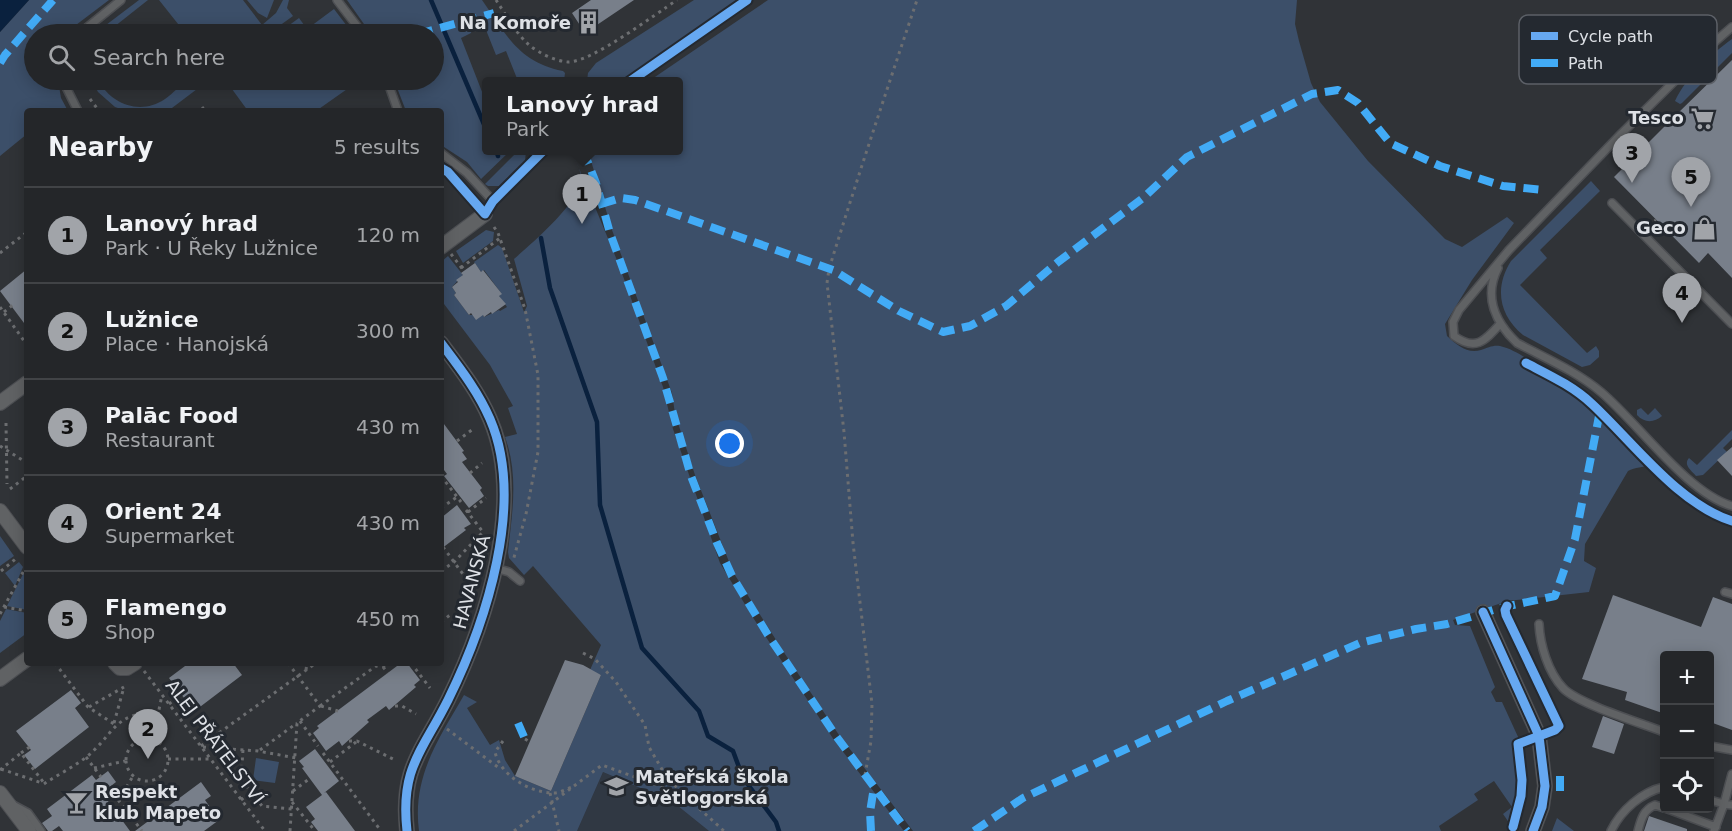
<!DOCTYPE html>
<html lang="en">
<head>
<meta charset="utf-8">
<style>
	body { margin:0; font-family:"DejaVu Sans",sans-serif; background:#303235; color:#f1f3f6 }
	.controls { position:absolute; right:18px; bottom:18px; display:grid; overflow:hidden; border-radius:6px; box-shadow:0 3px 15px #0003 }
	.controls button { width:54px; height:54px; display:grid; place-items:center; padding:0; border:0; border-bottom:2px solid #414346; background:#242629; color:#f1f3f6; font:30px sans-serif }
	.you { position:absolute; left:730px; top:444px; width:21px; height:21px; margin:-15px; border:4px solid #fff; border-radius:50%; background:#1a73e8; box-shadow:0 0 0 9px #1a73e833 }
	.badge { display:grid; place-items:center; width:39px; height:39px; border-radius:50%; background:#a1a4a9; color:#111; font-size:20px; font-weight:700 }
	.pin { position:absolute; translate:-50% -50px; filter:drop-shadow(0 2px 3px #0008) }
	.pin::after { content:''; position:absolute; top:32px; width:21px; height:18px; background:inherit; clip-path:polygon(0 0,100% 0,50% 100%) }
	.popup { position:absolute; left:482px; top:77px; width:201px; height:78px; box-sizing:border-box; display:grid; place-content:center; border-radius:6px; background:#242629; filter:drop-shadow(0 2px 4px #0005); font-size:20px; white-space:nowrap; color:#a3a5a8 }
	.popup b { font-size:22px; color:#f1f3f6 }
	.popup::after { content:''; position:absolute; left:50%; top:100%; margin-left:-12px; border:12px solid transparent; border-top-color:#242629 }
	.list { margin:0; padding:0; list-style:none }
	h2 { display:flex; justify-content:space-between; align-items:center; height:78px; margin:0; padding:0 24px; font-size:26px }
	h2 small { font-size:20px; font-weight:400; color:#a3a5a8 }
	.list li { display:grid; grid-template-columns:39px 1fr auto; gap:18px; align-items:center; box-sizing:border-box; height:96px; padding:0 24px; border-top:2px solid #414346 }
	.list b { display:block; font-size:22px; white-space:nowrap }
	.list p { margin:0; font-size:20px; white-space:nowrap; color:#a3a5a8 }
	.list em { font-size:20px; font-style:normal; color:#a3a5a8 }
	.icon { flex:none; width:33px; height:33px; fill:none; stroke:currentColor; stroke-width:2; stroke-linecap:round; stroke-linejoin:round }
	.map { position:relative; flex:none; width:1732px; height:831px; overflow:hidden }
	.search { position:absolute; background:#242629; box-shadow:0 3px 15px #0003; left:24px; top:24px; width:420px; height:66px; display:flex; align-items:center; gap:15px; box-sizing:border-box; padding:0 21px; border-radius:33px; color:#a3a5a8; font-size:22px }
	.panel { position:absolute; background:#242629; box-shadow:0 3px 15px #0003; left:24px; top:108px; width:420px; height:558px; border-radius:6px }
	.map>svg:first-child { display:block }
	.built { fill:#303843 }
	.green { fill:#3c4f69 }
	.water { fill:#0a213e }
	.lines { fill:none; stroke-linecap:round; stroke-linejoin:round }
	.stream { stroke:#0a213e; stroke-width:4.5 }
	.building { fill:#787f8a }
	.service-casing { stroke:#4d4f53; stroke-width:10 }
	.minor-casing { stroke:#4d4f53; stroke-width:16 }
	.path { stroke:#6c6e71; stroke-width:3; stroke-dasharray:3 4.5; stroke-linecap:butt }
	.service { stroke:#606264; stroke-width:7 }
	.minor { stroke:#606264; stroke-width:14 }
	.quiet { stroke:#42abf6; stroke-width:8; stroke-dasharray:15 8; stroke-linecap:butt }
	.cycleway-casing { stroke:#242930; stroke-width:13 }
	.cycleway { stroke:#66a8f1; stroke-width:9 }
	.labels { text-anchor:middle; stroke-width:6; stroke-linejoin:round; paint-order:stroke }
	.poi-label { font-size:18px; font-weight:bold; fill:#dee1e6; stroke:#242930; text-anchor:end }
	.street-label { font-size:18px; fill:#dee1e6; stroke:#242930 }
	.key { fill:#242930; stroke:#5c6067; stroke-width:1.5 }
	.key-label { font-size:16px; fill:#dee1e6 }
</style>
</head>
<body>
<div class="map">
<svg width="1732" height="831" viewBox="0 0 1732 831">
	<rect width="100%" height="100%" fill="#303337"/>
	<path class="built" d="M603,772L673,802L709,831H577Z"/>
	<path class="green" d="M29,0H109L72,28L68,34H34V80H58L61,98L68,111H27V134L0,156V32Z
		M139,0H148L105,34H98L106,25Z
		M159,0H243L262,25L276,13L283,0H289L287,8L293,16L268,34H186Z
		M247,0H274L267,18L258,13Z
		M347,0H482C506,34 518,62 563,71L565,73L564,81H518L506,51L496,55L482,20L473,23L471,33L461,38L486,102V150L510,151L481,179L467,162L441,145V111H406L394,80H434V34H371Z
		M694,0H741L620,81H587L588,73L596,63Z
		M768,0H1297L1295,24L1299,41L1311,83L1320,102L1368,161L1445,239L1462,247L1507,217L1514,223L1472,280L1445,324L1447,336C1457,345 1467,354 1481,350C1488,348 1492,345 1500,346C1509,348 1518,353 1526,358L1523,365L1574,393L1588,403L1649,464C1644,468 1635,467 1628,471L1585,544L1584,561L1596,568L1589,592L1507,601L1453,620L1455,625L1470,626L1495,687L1491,692L1496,702H1502L1519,739L1515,744C1517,777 1521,792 1510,824L1503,814L1512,807L1494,781L1474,794L1478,800L1439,826L1441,831H913L839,735L785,654L733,572L695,475L675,414L672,393L612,230L588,151L678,150V82L649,81Z
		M334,9L353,34H277L299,18L307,29Z
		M1732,39V53L1682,103L1680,104L1675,101C1687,76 1710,55 1732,39Z
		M92,80H98C111,104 140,116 165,99C173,94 182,82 191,80C196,78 204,79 209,80L168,111H126L115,107L98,92Z
		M236,80H360L316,111L308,109L304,111H248L229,85Z
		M518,151H526L525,161L499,186H488L485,184Z
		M573,154L619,265L663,387L673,429L720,563L752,616L834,740L904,831H709L673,802L603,772L577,831H419C412,777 438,740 464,695L477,702L467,708L490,745L499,740L505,760L515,776L551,791L601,675L590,670L601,645L533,566L524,575L509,558L508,552C512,514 519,475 505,437L517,434L508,408L513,406L490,365L441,300V262L448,256L463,275L452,287L456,293L454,295L469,315H483L484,317L499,310L500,311L507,307L499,296L501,293L484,270L481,272L474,262L498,245L502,248L524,312L527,306L514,259C532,243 577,205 581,181C582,172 576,162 573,154Z
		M1591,181L1600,191L1540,250L1547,258L1520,285L1587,353L1596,346L1599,351V357L1590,365L1582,367L1523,335C1499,315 1494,288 1511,261Z
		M486,230L494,232L493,241L463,263L456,251Z
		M1641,408L1648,415L1655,408L1662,416C1654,423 1644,423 1637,415V410Z
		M1732,430V439L1723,448L1727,452L1703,475L1696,476C1691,470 1683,465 1689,458L1697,465Z
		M0,536L14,556L0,566Z
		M19,562L23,567L15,586L5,573Z
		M25,570L27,572V610L7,606Z
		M6,609L27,613V633L0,653V621Z
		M256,758L279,762L275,783L253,780Z
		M1557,818L1574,831H1552Z"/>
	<path class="water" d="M0,0H29L0,32Z"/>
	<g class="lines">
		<path class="stream" d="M431,0L486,129
			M496,150L498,156
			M541,238L550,288L597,422L600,505L642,648L699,711L708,736L733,751L743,778L776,822L779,831"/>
	</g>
	<path class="building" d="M591,0H634L585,33L572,13Z
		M1732,60V278L1708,253L1699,263L1614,177L1667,124L1664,121L1672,113L1675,116Z
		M475,263L481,272L483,270L502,294L499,296L506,304L492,314L491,312L484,317L483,315L476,320L471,313L469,315L454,295L456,293L452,287L458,282L456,280L463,275L461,273Z
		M27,269V327L0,291Z
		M441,420L464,451L462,452L467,459L462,462L482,488L480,490L484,496L469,508L444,476L447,474L441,466Z
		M1732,447V476L1717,460Z
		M457,505L471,524L464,528L466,530L441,549V518Z
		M1613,595L1701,627L1713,597L1732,604V730L1710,722V656H1665V714L1625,700L1627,692L1582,679Z
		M565,660L583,665L601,675L551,791L515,776Z
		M189,663H233L242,675L188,716L178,703L184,698L169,678Z
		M401,663H407L420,680L414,685L416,687L389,710L386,706L367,720L369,722L342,746L339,741L326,751L313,733L319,728L317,726Z
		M71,690L81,703L75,708L89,727L35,769L24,755L31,750L16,731Z
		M1603,716L1624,724L1614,754L1592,747Z
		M315,749L339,781L324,793L326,792L355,831H318L311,822L315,819L306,807L322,795L302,768L304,767L299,761Z
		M108,771L116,782L102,793L130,831H63L59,826L52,831H48L42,823L52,816L47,809L92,775L96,780Z
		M201,782L211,796L205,800L219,820L204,831H135Z
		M1649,816L1687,829V831H1644Z"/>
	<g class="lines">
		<defs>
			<path id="service" d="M337,0L363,34
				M79,34L121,0
				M65,80L66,87L78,111
				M387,80L398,111
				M441,153L467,173L493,201
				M1612,203L1732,324
				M485,214L493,201L544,150
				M1498,268C1483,297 1496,323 1517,343C1545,358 1576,371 1601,392C1638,423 1687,493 1732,506
				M1500,324C1484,342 1475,351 1454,336L1453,322L1459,310L1509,250L1621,134L1710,46L1732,27
				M495,568L509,572L520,581
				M1725,592L1732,594
				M1539,624C1540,645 1548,672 1563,688C1578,704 1641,723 1664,732
				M1710,746L1732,750
				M1710,800L1724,804L1732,774
				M13,805L28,813L41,831
				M1665,808L1716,827
				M1611,831C1621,810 1642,792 1664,787
				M1638,831C1641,820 1643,810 1655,805L1664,808
				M1714,831L1724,804L1732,805"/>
			<path id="minor" d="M441,247L485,214
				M0,403L27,383
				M0,511L27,547
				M1483,612L1539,736L1545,786L1542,807L1533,831
				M115,663L120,668H127L135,663
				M0,679L27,659
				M0,793L29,831
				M407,831C400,768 422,752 448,700C486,623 526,502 490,419C478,391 459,367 441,343"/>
		</defs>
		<use href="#service" class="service-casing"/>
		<use href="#minor" class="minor-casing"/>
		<path class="path" d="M496,0C506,15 516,33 529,45C539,53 555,61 568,62C592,62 654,15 677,0
			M90,99L99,111
			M202,107L205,111
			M1649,226L1656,220
			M494,227L498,233L525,309L538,375V452L526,514L513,561
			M0,253L27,232
			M451,254L464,271
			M461,268L500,238
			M0,307L27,345
			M4,312L14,304
			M441,377L442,376
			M6,423L7,484
			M457,441L473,429
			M0,446L27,463
			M470,473L482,463
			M441,476L461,502
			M10,489L27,476
			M441,508L457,497
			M468,512L486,498
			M443,547L471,585
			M1,571L18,557
			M441,571L454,562L483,532L466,510
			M4,607L27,611
			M0,614L27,565
			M441,622L450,615L460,617
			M583,653L595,659L616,682L645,725L649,747L667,778L687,797
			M55,663L88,707L114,724
			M288,663L320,706L297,723L290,831
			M411,663L430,688
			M383,667L388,673
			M306,670L307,663
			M144,671L265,831
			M169,704L183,693
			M320,706L376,666L383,667L388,663
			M321,706L338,711
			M395,706H402L416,714
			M89,707L124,687
			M300,721L318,746
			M114,723L124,687
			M447,729L499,768
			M126 760a21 21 0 1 1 42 0a21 21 0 1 1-42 0Z
			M153,739L162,695
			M525,739L530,742
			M349,741H357L393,759
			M503,741L495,752C500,775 530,793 554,793C560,793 566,789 572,787
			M201,746L316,663
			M203,747L258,751L296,758
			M243,750L241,779L262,806L292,809
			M260,750L297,723
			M21,753L31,746
			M323,753L381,831
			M86,757L101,777
			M168,759H211
			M330,762L356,742
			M94,768L125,761
			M1,769L42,783
			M0,770L21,753L44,783
			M865,775L871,741L872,704L853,543L844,432L827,283L829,269C857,179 887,89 917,0
			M44,784C57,775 72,768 85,758C113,737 115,709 158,714
			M109,788L142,831
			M293,791L309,779
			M550,793L559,831
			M119,800L133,776
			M241,800L251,792
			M292,802L315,831
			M514,831L602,765L673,791L690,800L724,831"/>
		<use href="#service" class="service"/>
		<use href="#minor" class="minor"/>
		<path class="quiet" d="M418,34L494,13
			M0,63L5,55L53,0
			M583,150L596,183L610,233L663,378L691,476L717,543L732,576L768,635L836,736L907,831
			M601,204L621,198L635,200L833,270L899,311L943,332L970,326L1006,306L1058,262L1143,198L1187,157L1312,94L1338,90L1358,103L1390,143L1440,166L1503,186L1543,190
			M518,723L525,739
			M1560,791V775
			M871,831L870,812L874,787
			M974,831L1023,798L1227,701L1360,643L1416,629L1447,624L1500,608L1555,596L1575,539L1600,411"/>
		<defs>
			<path id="cycleway" d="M629,82L747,0
				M441,168L448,172L485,214L493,201L544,150
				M1526,363C1549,375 1573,386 1592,404C1633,442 1678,504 1732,521
				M1507,606L1505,610L1506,615L1559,726L1555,730L1518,744L1522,780L1521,796L1513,827
				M1483,612L1539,736L1545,786L1542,807L1533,831
				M407,831C400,768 422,752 448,700C486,623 526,502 490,419C478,391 459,367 441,343"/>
		</defs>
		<use href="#cycleway" class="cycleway-casing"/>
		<use href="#cycleway" class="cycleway"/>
	</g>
	<defs>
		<symbol id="building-bare" viewBox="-9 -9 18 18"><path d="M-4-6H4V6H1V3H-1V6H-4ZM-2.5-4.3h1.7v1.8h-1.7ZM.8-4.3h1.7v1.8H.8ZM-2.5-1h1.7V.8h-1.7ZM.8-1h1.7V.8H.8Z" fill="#a1a4a9" stroke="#242930" stroke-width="2.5" paint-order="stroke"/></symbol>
		<symbol id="supermarket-bare" viewBox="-9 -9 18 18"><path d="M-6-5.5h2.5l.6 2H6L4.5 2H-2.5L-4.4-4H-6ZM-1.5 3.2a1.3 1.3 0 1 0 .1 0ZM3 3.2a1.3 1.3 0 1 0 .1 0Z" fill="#a1a4a9" stroke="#242930" stroke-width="2.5" paint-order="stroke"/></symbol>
		<symbol id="shop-bare" viewBox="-9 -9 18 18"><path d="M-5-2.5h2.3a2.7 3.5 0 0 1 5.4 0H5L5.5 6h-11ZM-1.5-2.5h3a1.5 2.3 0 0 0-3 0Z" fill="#a1a4a9" stroke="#242930" stroke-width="2.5" paint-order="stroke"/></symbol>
		<symbol id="school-bare" viewBox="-9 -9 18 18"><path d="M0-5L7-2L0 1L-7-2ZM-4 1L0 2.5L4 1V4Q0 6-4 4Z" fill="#a1a4a9" stroke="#242930" stroke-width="2.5" paint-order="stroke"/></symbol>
		<symbol id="bar-bare" viewBox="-9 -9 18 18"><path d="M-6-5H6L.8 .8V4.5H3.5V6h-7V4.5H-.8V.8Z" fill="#a1a4a9" stroke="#242930" stroke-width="2.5" paint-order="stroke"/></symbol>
	</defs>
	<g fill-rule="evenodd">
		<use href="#building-bare" x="572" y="6" width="33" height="33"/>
		<use href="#supermarket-bare" x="1686" y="102" width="33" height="33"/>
		<use href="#shop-bare" x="1688" y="212" width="33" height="33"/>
		<use href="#school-bare" x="600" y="770" width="33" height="33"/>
		<use href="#bar-bare" x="60" y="786" width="33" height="33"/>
	</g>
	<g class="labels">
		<g class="poi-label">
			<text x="571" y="29">Na Komoře</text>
			<text x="1684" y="124">Tesco</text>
			<text x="1686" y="234">Geco</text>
			<text x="635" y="783" text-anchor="start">Mateřská škola<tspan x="635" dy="21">Světlogorská</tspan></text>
			<text x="95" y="798" text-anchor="start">Respekt<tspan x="95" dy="21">klub Mapeto</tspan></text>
		</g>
		<g class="street-label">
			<text transform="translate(472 582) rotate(-75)" y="6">HAVANSKÁ</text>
			<text transform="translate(215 742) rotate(53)" y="6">ALEJ PŘÁTELSTVÍ</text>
		</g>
	</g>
	<rect x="1519" y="15" width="198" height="69" rx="9" class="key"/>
	<rect x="1531" y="32" width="27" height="8" fill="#66a8f1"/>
	<rect x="1531" y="59" width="27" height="8" fill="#42abf6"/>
	<g class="key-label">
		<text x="1568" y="42">Cycle path</text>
		<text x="1568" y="69">Path</text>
	</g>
</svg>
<div class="controls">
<button>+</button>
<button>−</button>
<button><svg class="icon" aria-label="locate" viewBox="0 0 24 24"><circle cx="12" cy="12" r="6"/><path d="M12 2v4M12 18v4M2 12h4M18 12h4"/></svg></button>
</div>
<div class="you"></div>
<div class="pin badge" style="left:582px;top:224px">1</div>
<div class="popup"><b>Lanový hrad</b>Park</div>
<div class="pin badge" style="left:148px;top:759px">2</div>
<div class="pin badge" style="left:1632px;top:183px">3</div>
<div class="pin badge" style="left:1682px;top:323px">4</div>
<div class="pin badge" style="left:1691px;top:207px">5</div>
<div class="search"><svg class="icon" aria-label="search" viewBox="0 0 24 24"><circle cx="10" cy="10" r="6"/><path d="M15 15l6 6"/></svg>Search here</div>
<section class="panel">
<h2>Nearby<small>5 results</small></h2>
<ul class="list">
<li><span class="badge">1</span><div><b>Lanový hrad</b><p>Park · U Řeky Lužnice</p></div><em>120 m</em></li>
<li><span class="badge">2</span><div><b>Lužnice</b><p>Place · Hanojská</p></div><em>300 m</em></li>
<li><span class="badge">3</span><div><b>Palāc Food</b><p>Restaurant</p></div><em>430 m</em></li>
<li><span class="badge">4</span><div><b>Orient 24</b><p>Supermarket</p></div><em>430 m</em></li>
<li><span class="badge">5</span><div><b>Flamengo</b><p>Shop</p></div><em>450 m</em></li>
</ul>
</section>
</div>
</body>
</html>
